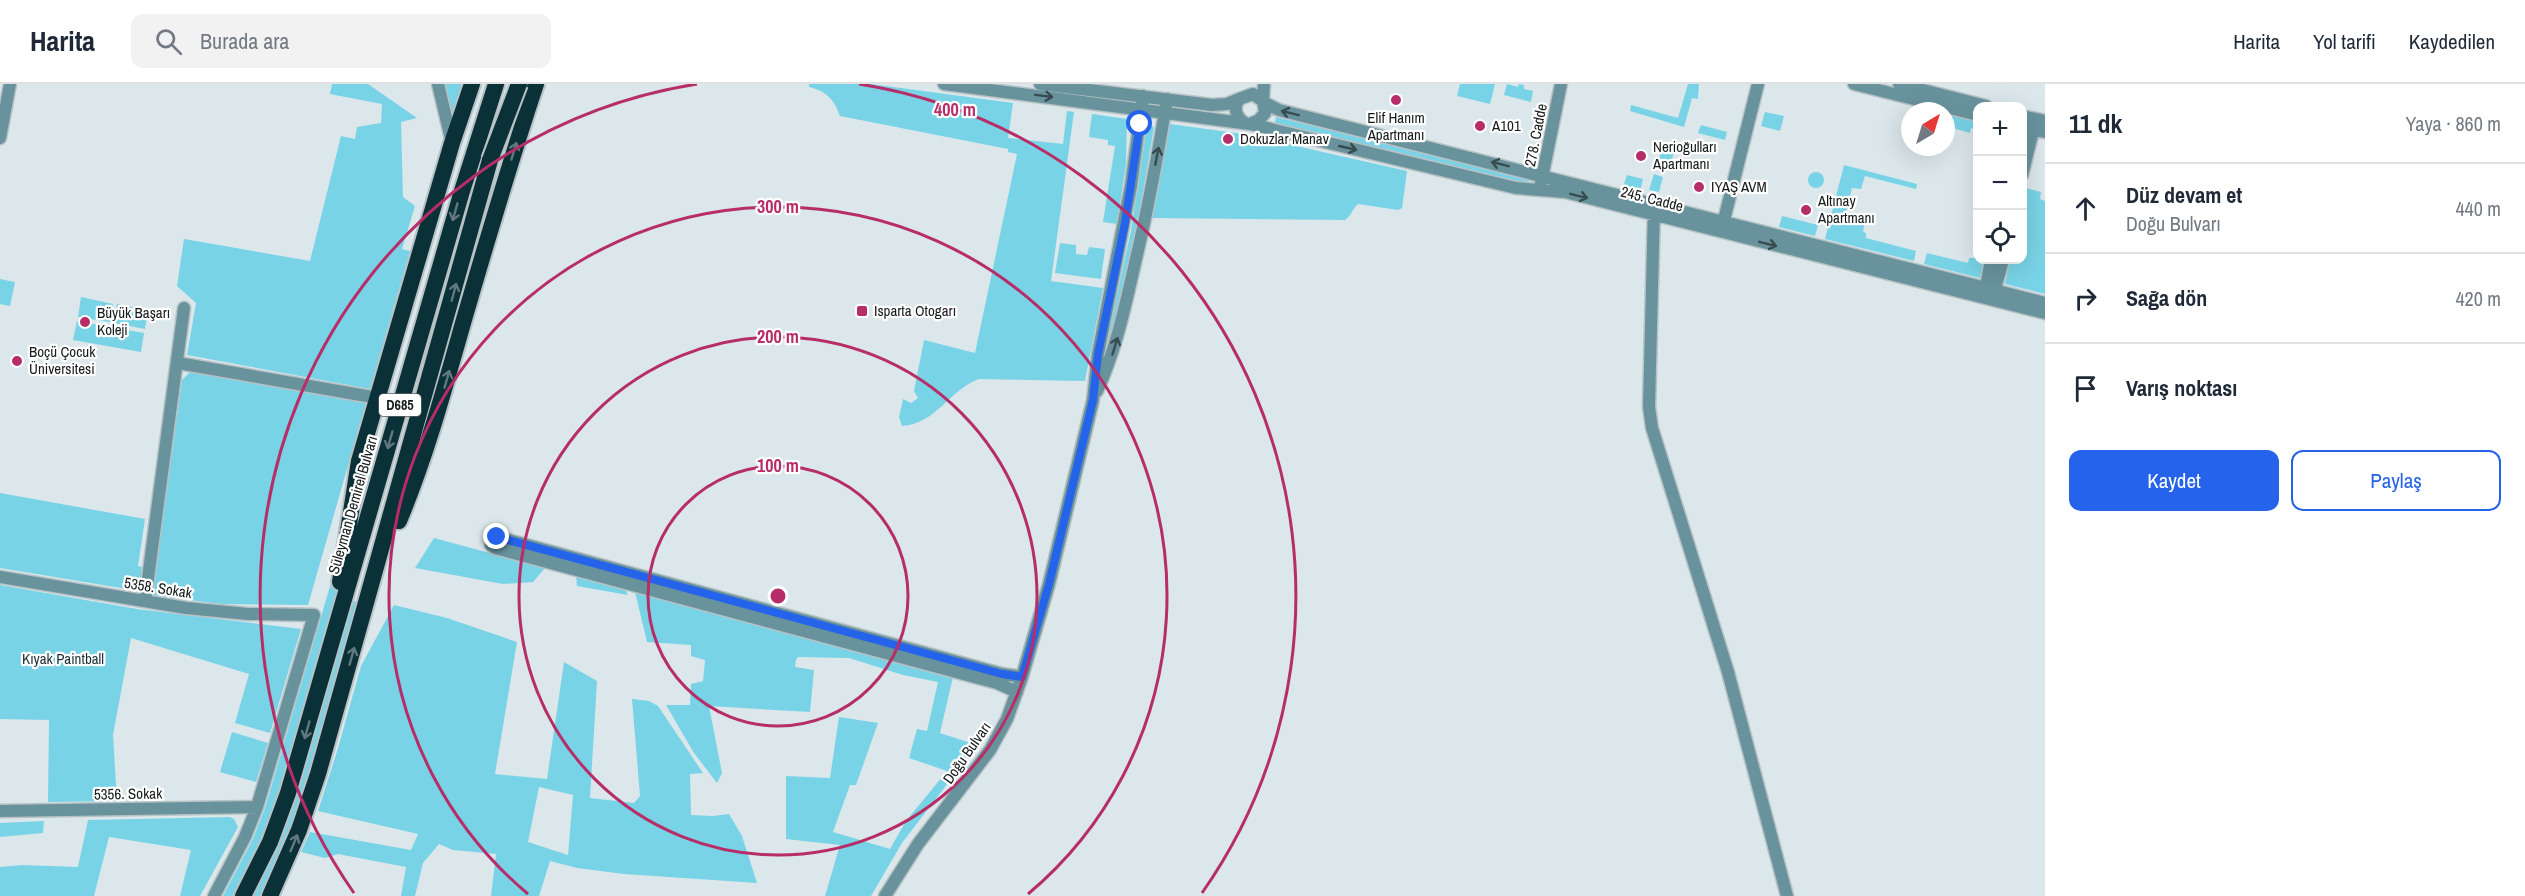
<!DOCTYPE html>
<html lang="tr">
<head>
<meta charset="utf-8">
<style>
	body { margin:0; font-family:"Archivo Narrow",sans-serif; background:#f2f2f3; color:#1f2937 }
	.controls { position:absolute; right:18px; top:18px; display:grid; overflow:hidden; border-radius:12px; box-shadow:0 6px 24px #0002 }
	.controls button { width:54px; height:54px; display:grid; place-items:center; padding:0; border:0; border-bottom:2px solid #e0e1e3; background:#fff; color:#1f2937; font:30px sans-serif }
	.compass { position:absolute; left:1901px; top:18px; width:54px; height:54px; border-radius:50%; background:#fff; box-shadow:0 6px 24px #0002; rotate:38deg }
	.stop { position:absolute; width:18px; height:18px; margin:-14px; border:4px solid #2563eb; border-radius:50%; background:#fff }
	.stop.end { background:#2563eb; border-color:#fff; box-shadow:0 2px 6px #0008 }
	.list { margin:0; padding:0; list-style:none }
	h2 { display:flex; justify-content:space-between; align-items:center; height:78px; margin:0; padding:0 24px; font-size:26px }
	h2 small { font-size:20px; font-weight:400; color:#747a83 }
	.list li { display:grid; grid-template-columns:39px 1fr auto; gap:18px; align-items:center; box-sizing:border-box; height:90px; padding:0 24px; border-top:2px solid #e0e1e3 }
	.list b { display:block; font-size:22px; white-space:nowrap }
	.list p { margin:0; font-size:20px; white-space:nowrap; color:#747a83 }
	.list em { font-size:20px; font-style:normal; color:#747a83 }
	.actions { display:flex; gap:12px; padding:18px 24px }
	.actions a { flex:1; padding:14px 0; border:2px solid #2563eb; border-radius:12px; text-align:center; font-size:21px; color:#2563eb }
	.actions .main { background:#2563eb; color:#fff }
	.icon { flex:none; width:33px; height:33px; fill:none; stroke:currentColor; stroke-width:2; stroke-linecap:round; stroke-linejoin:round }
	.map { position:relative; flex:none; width:2045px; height:812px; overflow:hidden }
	header { display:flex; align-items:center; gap:36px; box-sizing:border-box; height:84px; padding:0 30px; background:#fff; border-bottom:2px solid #e0e1e3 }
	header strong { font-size:28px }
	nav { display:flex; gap:33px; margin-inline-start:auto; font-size:21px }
	.search { width:420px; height:54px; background:#f2f2f3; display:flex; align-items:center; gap:15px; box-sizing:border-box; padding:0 21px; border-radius:12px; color:#747a83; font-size:22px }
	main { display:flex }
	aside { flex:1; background:#fff }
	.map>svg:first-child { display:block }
	.green { fill:#79d3e7; fill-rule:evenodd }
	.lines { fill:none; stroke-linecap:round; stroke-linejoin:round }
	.minor-casing { stroke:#b8c2c5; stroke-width:15 }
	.highway-casing { stroke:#b8c2c5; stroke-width:20 }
	.minor { stroke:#68939d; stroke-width:12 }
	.highway { stroke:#0a3038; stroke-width:16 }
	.highway-bridge-casing { stroke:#b8c2c5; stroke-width:20; stroke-linecap:butt }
	.highway-bridge { stroke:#0a3038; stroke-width:16 }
	.oneway { stroke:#374b50 }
	.oneway2 { stroke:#60787e }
	.route { stroke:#2563eb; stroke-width:8 }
	.ring { fill:none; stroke:#b72d67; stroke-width:3 }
	.poi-dot { fill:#b72d67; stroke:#fff; stroke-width:2 }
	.labels { text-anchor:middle; stroke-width:4.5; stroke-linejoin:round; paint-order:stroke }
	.shield { fill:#fff; stroke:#5d5f60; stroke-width:1.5 }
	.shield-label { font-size:14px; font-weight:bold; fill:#171b1c }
	.poi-label { font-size:15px; fill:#171b1c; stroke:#fff; text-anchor:start }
	.street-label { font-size:15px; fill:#171b1c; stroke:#fff }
	.park-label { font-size:15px; fill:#1d3136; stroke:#fff }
	.centre { fill:#b72d67; stroke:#fff; stroke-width:3 }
	.ring-label { font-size:18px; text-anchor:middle; font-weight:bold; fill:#b72d67; stroke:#fff; stroke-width:4.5; stroke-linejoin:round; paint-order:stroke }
</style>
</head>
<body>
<header>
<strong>Harita</strong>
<div class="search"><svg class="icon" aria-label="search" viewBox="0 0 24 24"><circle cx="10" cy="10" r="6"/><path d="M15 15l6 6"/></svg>Burada ara</div>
<nav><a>Harita</a><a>Yol tarifi</a><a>Kaydedilen</a></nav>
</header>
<main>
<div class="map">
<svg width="2045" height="812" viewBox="0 0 2045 812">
	<rect width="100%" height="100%" fill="#dbe7ea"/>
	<path class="green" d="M332,0H368L417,34L401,38L403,113L415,122L402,165L410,167L370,305L187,271L196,219L177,202L184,155L310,177L341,52L355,55L357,43L381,39L382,20L330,10Z
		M445,0H464L453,29L450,27Z
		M809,0H871L1013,19L1008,54L1063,60L1067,27L1074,28L1051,197L1103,204L1085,297L979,295C949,306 936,340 902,342L899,333L903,315L911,319L918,314L914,307L924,256L975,269L1017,70L1008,68V65L840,32C834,15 826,7 809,3Z
		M1460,0H1495L1490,20L1457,12Z
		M1507,0L1518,3L1519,0L1524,1V5L1533,7L1531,18L1504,11Z
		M1688,0H1699L1698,15L1692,14L1684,43L1630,27L1631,21L1678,34Z
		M1765,28L1784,32L1780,47L1761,42Z
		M1092,30L1127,35L1126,80L1117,140L1103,138L1115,62L1108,61V56L1089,53Z
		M1946,30L1977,38V46L1971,44L1970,49L1946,42Z
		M1276,33L1528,94L1529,97L1525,101L1277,40L1275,38Z
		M1170,40L1243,50L1407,87L1402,124L1398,126L1358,120C1352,125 1352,131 1345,136L1152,134Z
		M1147,41L1154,43L1138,137L1111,257L1106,273L1104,268L1131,147Z
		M1701,41L1727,48L1725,56L1698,49Z
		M1663,61L1675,64L1671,79L1659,75Z
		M1844,81L1917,100L1916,105L1865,92L1861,105L1852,104L1845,132L1865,137L1863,148L1866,149V154L1916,167L1914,177L1825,155Z
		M1808 96a8 8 0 1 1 16 0a8 8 0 1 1-16 0Z
		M1654,90L1663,93L1659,108L1649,106Z
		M1627,91L1643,95L1640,108L1623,103Z
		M2026,104L2041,108L2040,115L2045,117V210L2005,200L2010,176H2022V121Z
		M1782,132L1818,141L1815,152L1779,143Z
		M1060,159L1076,161V170L1087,171L1089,163L1105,165L1101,195L1055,189Z
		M1977,159L1978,176H1984L1980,194L1924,180L1927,169L1968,179L1969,174H1974Z
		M0,195L15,198L10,222L0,220Z
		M81,213L113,220L110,238L78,233Z
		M117,220L148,226L145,245L114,239Z
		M77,237L144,249L141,268L73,256Z
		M190,288L366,319L308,521L220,520L152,511L182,296Z
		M0,409L145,435L138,482L142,483L139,507L0,484Z
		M350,434L339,504L281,705L255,772L234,812H223L253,755L265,724Z
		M434,454L545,484L533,498L503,500L415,484Z
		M576,492L625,505L628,511L577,502Z
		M0,501L137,525L301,545L270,649L235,639L249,590L131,554L113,651L117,717L48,718L49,636L0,635Z
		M635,508L953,593L940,649L977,661L902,759L871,812H825L840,761L786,755V692L830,694L839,633L878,639L856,701H850L833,748L890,765L906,737L947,687L909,674L917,645L927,647L938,598L903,591L849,574L798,573L796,576L795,583L814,586L810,628L709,622L722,689L717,699L694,669L666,621H690L691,600L703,597L705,576L691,572V561L647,558Z
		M351,516L360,519L299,731L264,812H250Z
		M394,521L447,534L517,558L495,690L547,695L564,578L597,597L590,714L634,719L640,712L632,615L649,617L658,622L703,689L690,690L691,731L713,732L729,730L742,752L757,799L624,790L577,784L550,777L539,812H491L496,770L453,766L439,760L423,779L415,812H401L406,783L338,770L325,774L301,768L310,748L411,766L418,750L318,727L338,664L361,582ZM539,703L573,711L568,771L528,758Z
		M232,648L268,659L256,698L220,688Z
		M230,733L234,735L238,743L200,812H180L191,766L109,753L94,812H0V783L22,781L78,783L88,736Z
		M44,737L43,749L0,753V739Z"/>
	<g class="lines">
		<defs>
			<path id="minor" d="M438,0L452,59
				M944,0L1250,40L1259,36L1265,29L1263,17L1253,10L1239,15C1233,25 1236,33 1245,39
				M1040,0L1212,21L1227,20L1239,15
				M1854,0L1978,31
				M1899,0L1986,22
				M1263,17L1264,0
				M1263,18L1279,26L2045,219
				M2022,32L2045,37
				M1250,40L1516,104L1565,108L2045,229
				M2022,43L2045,48
				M0,54L10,0
				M2022,91L2036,35
				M1541,99L1561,0
				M1654,123L1649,323L1652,344L1728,588L1787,812
				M1722,144L1758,0
				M1993,212L2003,176
				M1984,213L1991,176
				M178,279L378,314
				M1097,307C1116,266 1125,223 1135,179C1148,125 1158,70 1167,15
				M0,493L186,524L248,530L314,531L257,723L245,753L214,812
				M145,517L184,224
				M1017,608L997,599L495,464L491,461L492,455L497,453L1002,590L1022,593
				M0,727L257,723
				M885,812L918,760L990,666L1007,635L1022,593L1049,500L1093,316L1098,270L1131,102L1143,12"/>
			<path id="highway" d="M399,437C425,375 443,310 461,246C485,163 509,81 536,0
				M340,498L359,377L452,59L472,0
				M243,812L270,758L288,709L462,107L496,0
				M270,812L299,746L318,690L490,76"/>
		</defs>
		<use href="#minor" class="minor-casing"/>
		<use href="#highway" class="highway-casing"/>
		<use href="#minor" class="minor"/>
		<use href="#highway" class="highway"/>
		<defs>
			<path id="highway-bridge" d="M490,76L519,0"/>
		</defs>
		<use href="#highway-bridge" class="highway-bridge-casing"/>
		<use href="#highway-bridge" class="highway-bridge"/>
	</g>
	<defs><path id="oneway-shaft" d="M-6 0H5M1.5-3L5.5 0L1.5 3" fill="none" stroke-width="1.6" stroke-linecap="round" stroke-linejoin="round" transform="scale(1.5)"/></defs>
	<g class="oneway">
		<use href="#oneway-shaft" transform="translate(1044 12) rotate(7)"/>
		<use href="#oneway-shaft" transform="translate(1290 29) rotate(-166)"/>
		<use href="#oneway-shaft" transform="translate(1348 64) rotate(13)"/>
		<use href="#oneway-shaft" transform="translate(1157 72) rotate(-79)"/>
		<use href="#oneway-shaft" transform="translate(1500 80) rotate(-166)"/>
		<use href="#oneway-shaft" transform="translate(1579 112) rotate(14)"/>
		<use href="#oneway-shaft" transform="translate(1768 160) rotate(14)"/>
		<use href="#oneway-shaft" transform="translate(1115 262) rotate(-73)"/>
	</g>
	<g class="oneway2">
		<use href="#oneway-shaft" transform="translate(514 67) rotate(-73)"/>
		<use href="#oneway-shaft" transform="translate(455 128) rotate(106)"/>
		<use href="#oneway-shaft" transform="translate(454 208) rotate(-75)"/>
		<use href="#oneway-shaft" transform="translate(447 295) rotate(-74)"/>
		<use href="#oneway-shaft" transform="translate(390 356) rotate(106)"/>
		<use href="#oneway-shaft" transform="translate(352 572) rotate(-74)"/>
		<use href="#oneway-shaft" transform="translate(307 646) rotate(106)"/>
		<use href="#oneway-shaft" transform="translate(294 759) rotate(-67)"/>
	</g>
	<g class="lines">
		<path class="route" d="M497,453L1002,590L1022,593L1049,500L1093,316L1098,270L1125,139L1140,40"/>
	</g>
	<g class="ring">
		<circle cx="778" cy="512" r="130"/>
		<circle cx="778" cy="512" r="259"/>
		<path d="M528 810A389 389 0 1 1 1028 810"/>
		<path d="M354 809A518 518 0 0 1 697 0M859 0A518 518 0 0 1 1202 809"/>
	</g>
	<g class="poi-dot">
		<circle cx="1396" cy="16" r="6"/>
		<circle cx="1480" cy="42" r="6"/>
		<circle cx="1228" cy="55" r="6"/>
		<circle cx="1641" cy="72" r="6"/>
		<circle cx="1699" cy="103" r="6"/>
		<circle cx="1806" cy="126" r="6"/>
		<rect x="856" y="221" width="12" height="12" rx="3"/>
		<circle cx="85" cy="238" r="6"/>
		<circle cx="17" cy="277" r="6"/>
	</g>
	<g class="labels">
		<rect class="shield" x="379" y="310" width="42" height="22" rx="4.5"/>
		<g class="shield-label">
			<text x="400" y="326">D685</text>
		</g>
		<g class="poi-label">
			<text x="1396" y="39" text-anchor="middle">Elif Hanım<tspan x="1396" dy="17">Apartmanı</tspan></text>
			<text x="1492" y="47">A101</text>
			<text x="1240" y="60">Dokuzlar Manav</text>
			<text x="1653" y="68">Nerioğulları<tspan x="1653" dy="17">Apartmanı</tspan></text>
			<text x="1711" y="108">IYAŞ AVM</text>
			<text x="1818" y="122">Altınay<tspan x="1818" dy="17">Apartmanı</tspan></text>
			<text x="874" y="232">Isparta Otogarı</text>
			<text x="97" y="234">Büyük Başarı<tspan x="97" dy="17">Koleji</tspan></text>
			<text x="29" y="273">Boçü Çocuk<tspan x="29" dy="17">Üniversitesi</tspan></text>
		</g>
		<g class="street-label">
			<text transform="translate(1536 51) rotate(-79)" y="5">278. Cadde</text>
			<text transform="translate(1652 115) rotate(14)" y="5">245. Cadde</text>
			<text transform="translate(353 421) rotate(-74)" y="5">Süleyman Demirel Bulvarı</text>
			<text transform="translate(158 504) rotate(9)" y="5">5358. Sokak</text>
			<text transform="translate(967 669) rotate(-55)" y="5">Doğu Bulvarı</text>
			<text transform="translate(128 710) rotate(-1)" y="5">5356. Sokak</text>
		</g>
		<g class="park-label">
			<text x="63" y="580">Kıyak Paintball</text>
		</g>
	</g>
	<circle cx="778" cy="512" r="9" class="centre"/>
	<g class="ring-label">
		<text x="955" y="32">400 m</text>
		<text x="778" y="129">300 m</text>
		<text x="778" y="259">200 m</text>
		<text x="778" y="388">100 m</text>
	</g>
</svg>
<div class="controls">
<button>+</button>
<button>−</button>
<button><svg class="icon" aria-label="locate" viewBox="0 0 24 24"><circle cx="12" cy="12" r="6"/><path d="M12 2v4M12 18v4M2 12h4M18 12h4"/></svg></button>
</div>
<svg class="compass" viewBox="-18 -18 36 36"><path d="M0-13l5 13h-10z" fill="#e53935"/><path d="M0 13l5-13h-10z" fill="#747a83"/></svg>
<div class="stop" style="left:1140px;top:40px"></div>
<div class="stop end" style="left:497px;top:453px"></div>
</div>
<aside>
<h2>11 dk<small>Yaya · 860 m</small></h2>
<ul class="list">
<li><svg class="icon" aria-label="ahead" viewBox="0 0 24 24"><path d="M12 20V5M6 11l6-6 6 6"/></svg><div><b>Düz devam et</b><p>Doğu Bulvarı</p></div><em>440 m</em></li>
<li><svg class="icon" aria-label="right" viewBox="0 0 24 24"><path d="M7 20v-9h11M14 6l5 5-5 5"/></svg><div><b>Sağa dön</b></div><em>420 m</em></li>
<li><svg class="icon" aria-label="arrive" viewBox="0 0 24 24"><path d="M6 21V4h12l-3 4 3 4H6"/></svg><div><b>Varış noktası</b></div></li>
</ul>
<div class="actions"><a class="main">Kaydet</a><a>Paylaş</a></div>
</aside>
</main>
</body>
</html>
